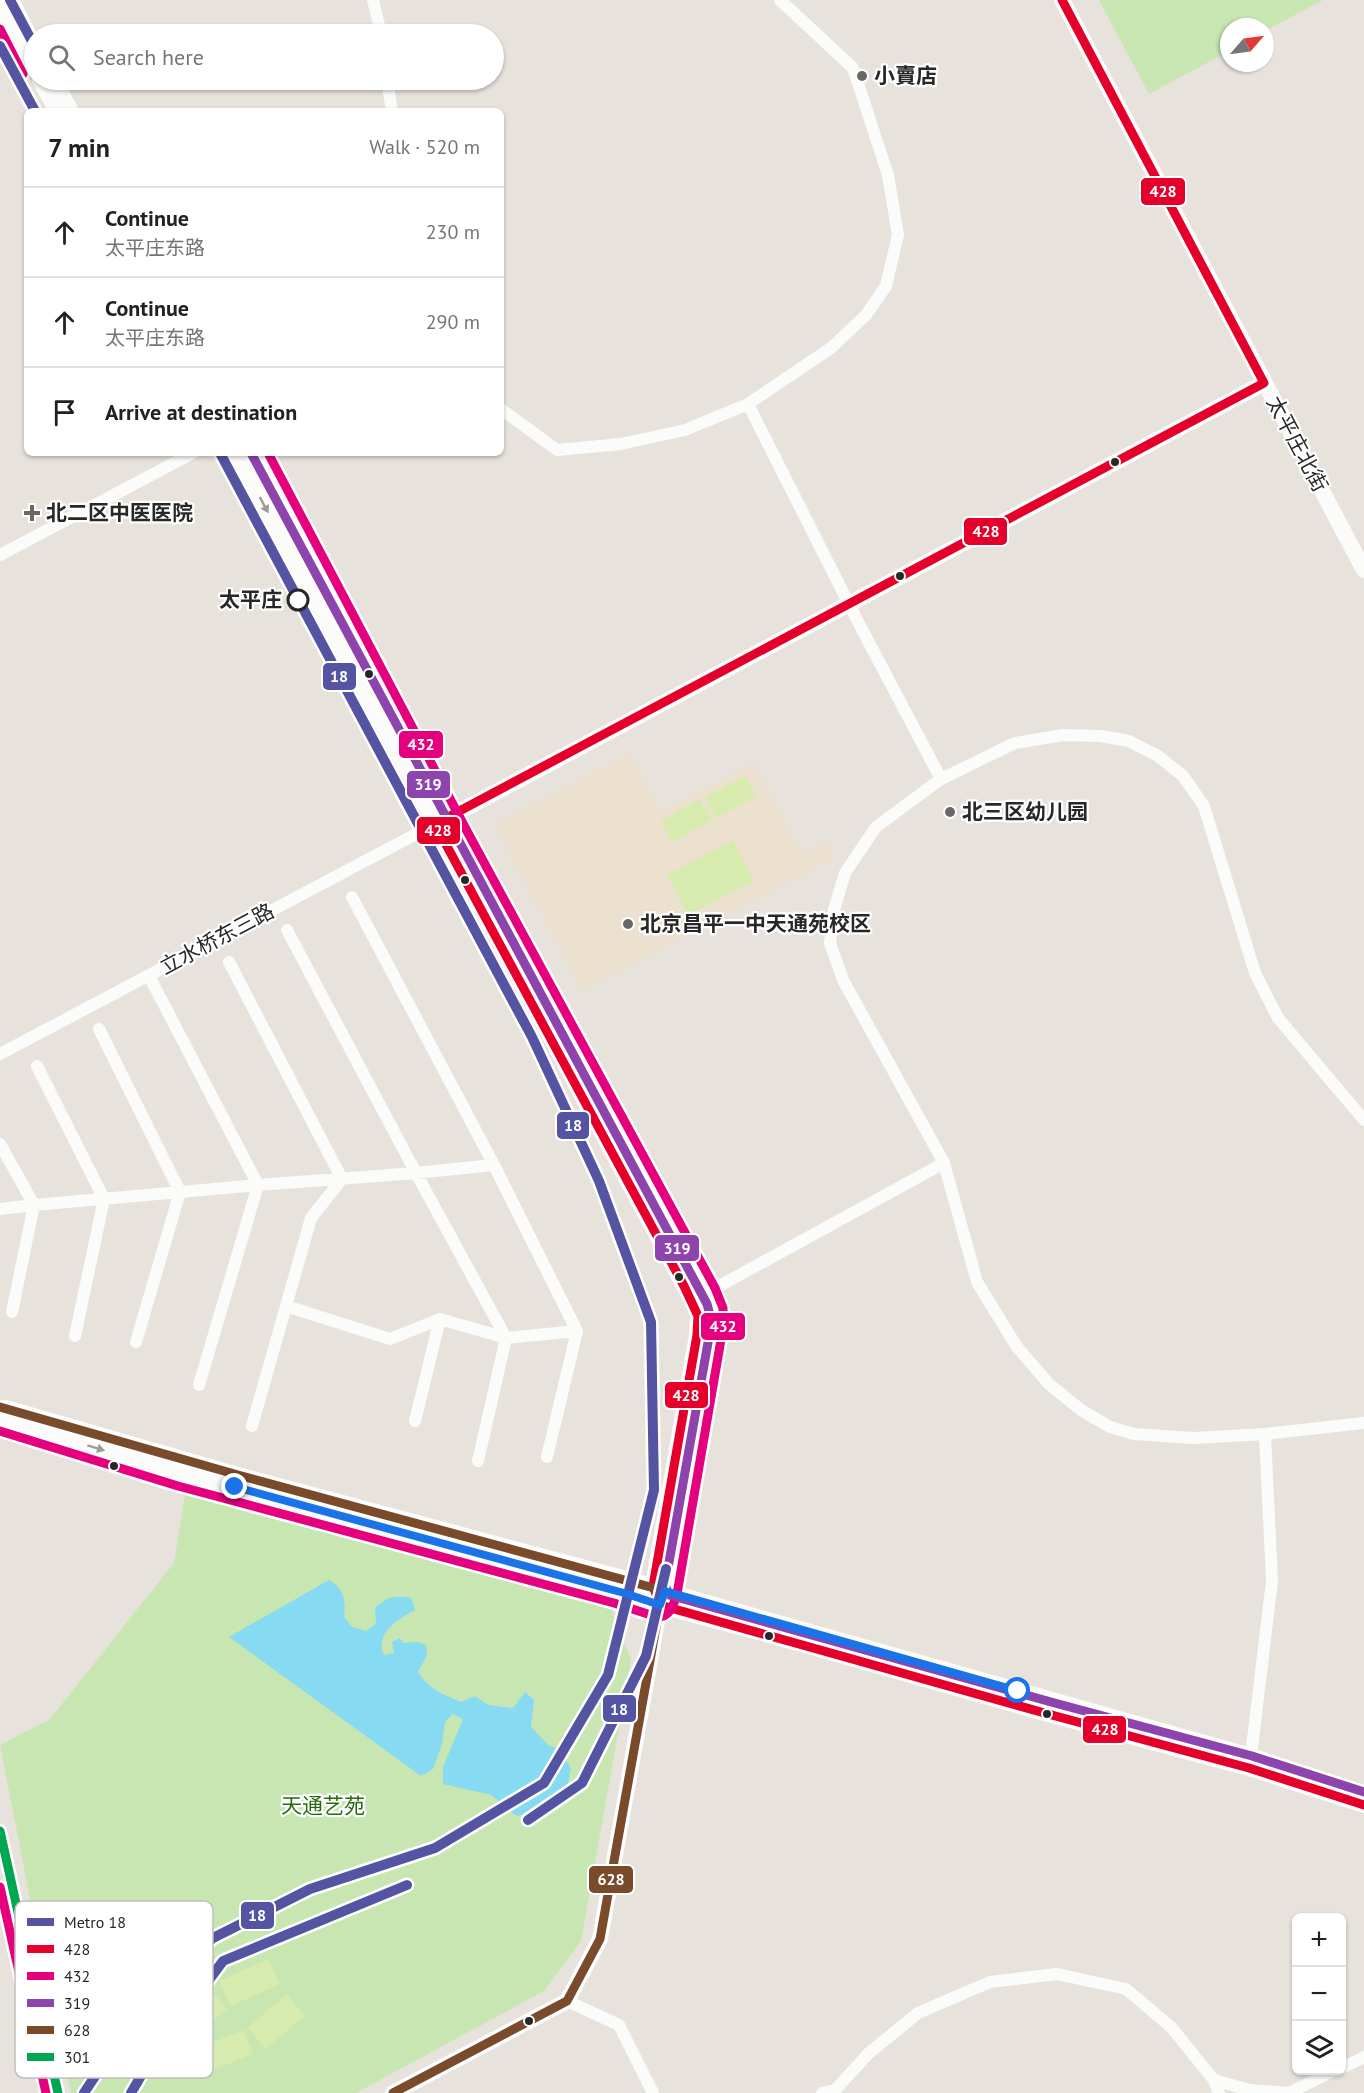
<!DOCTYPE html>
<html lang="en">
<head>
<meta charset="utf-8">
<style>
	body { margin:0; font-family:"PT Sans","Noto Sans SC",sans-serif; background:#f2f2f2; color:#202124 }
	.controls { position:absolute; right:18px; bottom:18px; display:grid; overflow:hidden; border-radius:9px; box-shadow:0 2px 4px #0004 }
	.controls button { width:54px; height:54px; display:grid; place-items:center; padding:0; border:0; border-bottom:2px solid #e0e0e0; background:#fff; color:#202124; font:30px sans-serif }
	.compass { position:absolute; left:1220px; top:18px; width:54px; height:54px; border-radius:50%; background:#fff; box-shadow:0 2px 4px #0004; rotate:62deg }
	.stop { position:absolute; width:18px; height:18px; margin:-14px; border:4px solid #1a73e8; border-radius:50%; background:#fff }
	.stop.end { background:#1a73e8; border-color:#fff; box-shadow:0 2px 6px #0008 }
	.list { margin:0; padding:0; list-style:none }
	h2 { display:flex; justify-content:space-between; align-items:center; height:78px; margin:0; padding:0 24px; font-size:26px }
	h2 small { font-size:20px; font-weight:400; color:#757577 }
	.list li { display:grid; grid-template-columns:39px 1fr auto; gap:18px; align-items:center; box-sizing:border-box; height:90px; padding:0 24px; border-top:2px solid #e0e0e0 }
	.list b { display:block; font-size:22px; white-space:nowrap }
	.list p { margin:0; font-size:20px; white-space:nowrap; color:#757577 }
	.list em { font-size:20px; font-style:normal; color:#757577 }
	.icon { flex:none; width:33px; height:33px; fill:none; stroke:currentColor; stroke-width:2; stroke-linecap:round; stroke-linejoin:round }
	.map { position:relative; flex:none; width:1364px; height:2093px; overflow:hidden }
	.search { position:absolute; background:#fff; box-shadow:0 2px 4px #0004; left:24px; top:24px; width:480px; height:66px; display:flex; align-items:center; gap:15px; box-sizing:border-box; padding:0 21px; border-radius:33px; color:#757577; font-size:22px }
	.panel { position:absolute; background:#fff; box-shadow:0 2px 4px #0004; left:24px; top:108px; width:480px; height:348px; border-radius:9px }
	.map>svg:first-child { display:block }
	.education { fill:#ece1cf }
	.green { fill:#c8e6b1 }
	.pitch { fill:#d6ebad }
	.water { fill:#86daf2 }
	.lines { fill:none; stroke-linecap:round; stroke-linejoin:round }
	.street { stroke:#fbfbfa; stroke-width:12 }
	.secondary { stroke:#fbfbfa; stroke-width:16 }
	.bus-1-casing { stroke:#fff; stroke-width:14 }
	.bus-2-casing { stroke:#fff; stroke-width:14 }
	.bus-3-casing { stroke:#fff; stroke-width:14 }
	.bus-4-casing { stroke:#fff; stroke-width:14 }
	.bus-5-casing { stroke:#fff; stroke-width:14 }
	.bus-1 { stroke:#e4002b; stroke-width:9 }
	.bus-2 { stroke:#e5007d; stroke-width:9 }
	.bus-3 { stroke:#8e44ad; stroke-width:9 }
	.bus-4 { stroke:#7a4b2a; stroke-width:9 }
	.bus-5 { stroke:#00a651; stroke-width:9 }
	.metro-1-casing { stroke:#fff; stroke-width:15 }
	.metro-1 { stroke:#5554a2; stroke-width:10 }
	.oneway { fill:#9c9c9b }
	.route { stroke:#1a73e8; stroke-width:8 }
	.poi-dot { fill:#6a6866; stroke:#fff; stroke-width:2 }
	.bus-dot { fill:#272727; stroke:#fff; stroke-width:2 }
	.stop-dot { fill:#fff; stroke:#272727; stroke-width:3 }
	.labels { text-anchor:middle; stroke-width:4.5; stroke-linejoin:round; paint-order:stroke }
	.poi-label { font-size:21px; font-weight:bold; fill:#272727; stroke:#fff; text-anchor:start }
	.street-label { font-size:21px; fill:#272727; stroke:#fff }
	.stop-label { font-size:21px; font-weight:bold; fill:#272727; stroke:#fff; text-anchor:end }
	.park-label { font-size:21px; fill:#276a12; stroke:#fff }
	.key { fill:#fff; stroke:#bebebe; stroke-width:1.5 }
	.key-label { font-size:16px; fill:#272727 }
	.line-badge { stroke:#fff; stroke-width:2 }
	.badge-label { font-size:16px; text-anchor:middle; font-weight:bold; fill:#fff }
</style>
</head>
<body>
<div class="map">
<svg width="1364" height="2093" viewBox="0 0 1364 2093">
	<rect width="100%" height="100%" fill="#e7e2dc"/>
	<path class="education" d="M630,753L661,811L754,762L802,853L826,840L835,858L582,991L494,825Z"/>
	<path class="green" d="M1099,0H1323L1265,31V27H1229V51L1149,94Z
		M192,1491L611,1608L631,1660L581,1941L544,1991L356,2093H71L52,2011L0,1745L50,1719L174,1563L185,1495Z"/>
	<path class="pitch" d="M745,776L756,797L716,818L705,797Z
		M700,799L712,820L672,842L661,821Z
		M733,840L754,881L688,915L667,875Z
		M268,1959L280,1984L231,2006L219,1981Z
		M209,1988L227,2009L188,2042L170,2021Z
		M287,1994L305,2016L265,2049L248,2027Z
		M243,2030L253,2054L203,2074L193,2050Z"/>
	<path class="water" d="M329,1580C344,1588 346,1601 344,1617L352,1627L366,1631L376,1624L375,1608C387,1597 394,1595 411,1598L415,1610C398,1619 374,1634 384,1655L394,1653L392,1642L400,1638L403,1643L417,1642L426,1645L427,1655L418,1672C427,1688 444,1695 461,1702L475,1696L488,1705L513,1708L525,1692L534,1700L531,1727L549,1746L560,1748L571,1769L567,1788L546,1809L517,1816L491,1795L443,1784V1767L463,1719L453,1714L445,1722L442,1744L433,1769L421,1776L229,1637Z"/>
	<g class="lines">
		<path class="street" d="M373,0L381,34
			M387,80L392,111
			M748,404L856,618L941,779
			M501,409L557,450L621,444L685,430L748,404L831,348L866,315L886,286L898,235L888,175L853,68L780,0
			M0,555L193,453
			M352,897L494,1165L577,1331L547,1457
			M287,930L416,1173L506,1338L478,1461
			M229,962L342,1179L311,1218L252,1426
			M149,976L258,1185L416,1173L494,1165
			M99,1029L180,1192L136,1342
			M0,1054L435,824
			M37,1066L104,1199L75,1336
			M1364,1120L1278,1018L1255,973L1204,806L1183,776L1158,756L1129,741L1101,736L1063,735L1015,743L941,779L876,827L845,873L834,910L830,943L843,980L944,1163L977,1282L1017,1347L1049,1384L1081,1410L1110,1427L1134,1434L1193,1438L1265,1434L1364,1423
			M0,1144L34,1205L258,1185L199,1385
			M0,1209L34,1205L12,1312
			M699,1297L944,1163
			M286,1306L390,1339L440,1319
			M415,1421L440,1319L506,1338L577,1331
			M1250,1764L1272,1581L1265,1434
			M0,1831L58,2093
			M567,2001L619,2025L653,2093
			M1342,2068L1364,2057
			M1214,2080L1250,2090L1289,2093
			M822,2093L835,2090L869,2053L918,2013L990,1982L1057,1974L1126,1989L1171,2027L1214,2080L1219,2093
			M1289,2093L1335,2070"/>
		<path class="secondary" d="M1062,0L1364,570
			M0,3L34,68
			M40,80L57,111
			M54,80L71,111
			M237,453L696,1308L698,1316L697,1335L653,1586L657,1596
			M254,453L457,839L704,1294L711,1310V1326L669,1570L660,1605L600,1939L567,2001L393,2093
			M436,824L1264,383
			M6,1408L238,1475L627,1579L690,1598L1251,1756L1332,1783
			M0,1418L181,1474L617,1591L687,1613L770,1635L1048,1714L1249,1768L1364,1805"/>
		<defs>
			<path id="bus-1" d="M1062,0L1264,383
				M1264,383L435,824L684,1286L698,1316L697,1335L653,1586L660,1605L1048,1714L1249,1768L1364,1805"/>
			<path id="bus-2" d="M0,29L23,74
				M0,1431L178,1486L614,1603L657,1617C671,1617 673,1605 677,1594L723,1328V1308L715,1288L468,833L268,453
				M0,1887L46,2093"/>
			<path id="bus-3" d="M12,0L34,43
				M251,453L707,1304L710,1315L709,1337L665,1585L669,1595L1051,1702L1252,1756L1364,1792"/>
			<path id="bus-4" d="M0,1407L238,1475L665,1591L660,1605L600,1939L567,2001L393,2093"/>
			<path id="bus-5" d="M0,1831L58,2093"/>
		</defs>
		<use href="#bus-1" class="bus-1-casing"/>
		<use href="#bus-2" class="bus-2-casing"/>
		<use href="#bus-3" class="bus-3-casing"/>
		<use href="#bus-4" class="bus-4-casing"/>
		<use href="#bus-5" class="bus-5-casing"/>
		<use href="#bus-1" class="bus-1"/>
		<use href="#bus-2" class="bus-2"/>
		<use href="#bus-3" class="bus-3"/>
		<use href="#bus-4" class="bus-4"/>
		<use href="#bus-5" class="bus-5"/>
		<defs>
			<path id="metro-1" d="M10,0L34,45
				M0,46L35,111
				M528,1820L582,1783L646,1656L666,1569
				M84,2093L149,1994L213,1938L310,1889L435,1848L544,1783L608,1675L654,1490L651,1322L599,1181L532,1037L220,453
				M131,2093L152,2057L223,1961L407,1885"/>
		</defs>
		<use href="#metro-1" class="metro-1-casing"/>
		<use href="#metro-1" class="metro-1"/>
	</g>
	<defs><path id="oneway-solid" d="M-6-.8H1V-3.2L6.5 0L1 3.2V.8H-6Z" transform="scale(1.5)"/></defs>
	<g class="oneway">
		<use href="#oneway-solid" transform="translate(264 505) rotate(62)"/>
		<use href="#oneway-solid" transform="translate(96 1448) rotate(17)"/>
	</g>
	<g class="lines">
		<path class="route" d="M235,1487L624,1593L660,1605L665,1591L1018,1691"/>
	</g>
	<g class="poi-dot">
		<circle cx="862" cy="76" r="6"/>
		<path d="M29 504h6v6h6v6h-6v6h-6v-6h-6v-6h6z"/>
		<circle cx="950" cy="812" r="6"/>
		<circle cx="628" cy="924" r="6"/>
	</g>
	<g class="bus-dot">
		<circle cx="1115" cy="462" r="5"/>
		<circle cx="900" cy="576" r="5"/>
		<circle cx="369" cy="674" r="5"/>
		<circle cx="465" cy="880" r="5"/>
		<circle cx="679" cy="1277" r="5"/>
		<circle cx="114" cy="1466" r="5"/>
		<circle cx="769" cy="1636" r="5"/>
		<circle cx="1047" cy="1714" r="5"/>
		<circle cx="529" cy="2021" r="5"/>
	</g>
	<circle class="stop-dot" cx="298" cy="600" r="10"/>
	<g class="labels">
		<g class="poi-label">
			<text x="874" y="83">小賣店</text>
			<text x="46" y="520">北二区中医医院</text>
			<text x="962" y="819">北三区幼儿园</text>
			<text x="640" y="931">北京昌平一中天通苑校区</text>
		</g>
		<g class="street-label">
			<text transform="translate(1297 444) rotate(62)" y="7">太平庄北街</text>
			<text transform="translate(217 939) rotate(-28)" y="7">立水桥东三路</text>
		</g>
		<g class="stop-label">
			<text x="282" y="607">太平庄</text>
		</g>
		<g class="park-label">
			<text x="323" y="1813">天通艺苑</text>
		</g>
	</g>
	<rect x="15" y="1901" width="198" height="177" rx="9" class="key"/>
	<rect x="27" y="1918" width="27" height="8" fill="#5554a2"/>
	<rect x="27" y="1945" width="27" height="8" fill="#e4002b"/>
	<rect x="27" y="1972" width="27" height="8" fill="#e5007d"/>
	<rect x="27" y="1999" width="27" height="8" fill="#8e44ad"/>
	<rect x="27" y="2026" width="27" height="8" fill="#7a4b2a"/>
	<rect x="27" y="2053" width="27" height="8" fill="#00a651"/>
	<g class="key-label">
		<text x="64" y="1928">Metro 18</text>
		<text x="64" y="1955">428</text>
		<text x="64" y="1982">432</text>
		<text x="64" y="2009">319</text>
		<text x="64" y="2036">628</text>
		<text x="64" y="2063">301</text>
	</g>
	<g class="line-badge">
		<rect x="1140" y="177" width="46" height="29" rx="6" fill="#e4002b"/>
		<rect x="963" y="517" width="45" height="29" rx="6" fill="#e4002b"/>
		<rect x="322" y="662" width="35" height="29" rx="6" fill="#5554a2"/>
		<rect x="398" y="730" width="46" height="29" rx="6" fill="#e5007d"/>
		<rect x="406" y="770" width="45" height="29" rx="6" fill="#8e44ad"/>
		<rect x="416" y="816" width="45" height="29" rx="6" fill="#e4002b"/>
		<rect x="556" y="1111" width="34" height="29" rx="6" fill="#5554a2"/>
		<rect x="654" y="1234" width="46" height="28" rx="6" fill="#8e44ad"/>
		<rect x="700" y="1312" width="46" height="29" rx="6" fill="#e5007d"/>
		<rect x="664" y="1381" width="45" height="28" rx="6" fill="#e4002b"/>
		<rect x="602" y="1694" width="35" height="29" rx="6" fill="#5554a2"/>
		<rect x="1082" y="1715" width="45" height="29" rx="6" fill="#e4002b"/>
		<rect x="588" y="1865" width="46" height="29" rx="6" fill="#7a4b2a"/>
		<rect x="240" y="1901" width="35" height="29" rx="6" fill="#5554a2"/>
	</g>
	<g class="badge-label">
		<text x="1163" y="197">428</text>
		<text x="986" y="537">428</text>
		<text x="339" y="682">18</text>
		<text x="421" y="750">432</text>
		<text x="428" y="790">319</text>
		<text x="438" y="836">428</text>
		<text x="573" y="1131">18</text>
		<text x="677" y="1254">319</text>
		<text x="723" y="1332">432</text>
		<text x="686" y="1401">428</text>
		<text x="619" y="1715">18</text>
		<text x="1105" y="1735">428</text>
		<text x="611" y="1885">628</text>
		<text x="257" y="1921">18</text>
	</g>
</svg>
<div class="controls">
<button>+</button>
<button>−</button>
<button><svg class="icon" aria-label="layers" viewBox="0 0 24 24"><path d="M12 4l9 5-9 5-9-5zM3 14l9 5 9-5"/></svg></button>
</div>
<svg class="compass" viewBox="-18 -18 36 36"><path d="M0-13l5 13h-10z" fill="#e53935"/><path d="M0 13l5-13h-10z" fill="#757577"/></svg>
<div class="stop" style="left:1018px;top:1691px"></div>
<div class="stop end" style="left:235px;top:1487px"></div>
<div class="search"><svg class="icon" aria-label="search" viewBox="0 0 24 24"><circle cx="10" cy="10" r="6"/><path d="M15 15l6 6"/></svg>Search here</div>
<section class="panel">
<h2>7 min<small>Walk · 520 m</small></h2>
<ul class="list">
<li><svg class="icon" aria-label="ahead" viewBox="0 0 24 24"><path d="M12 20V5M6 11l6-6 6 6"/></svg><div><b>Continue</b><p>太平庄东路</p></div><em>230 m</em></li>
<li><svg class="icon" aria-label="ahead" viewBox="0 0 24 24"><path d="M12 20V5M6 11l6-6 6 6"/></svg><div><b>Continue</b><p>太平庄东路</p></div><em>290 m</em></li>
<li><svg class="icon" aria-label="arrive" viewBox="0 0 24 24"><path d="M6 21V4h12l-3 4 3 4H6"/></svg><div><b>Arrive at destination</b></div></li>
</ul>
</section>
</div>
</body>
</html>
